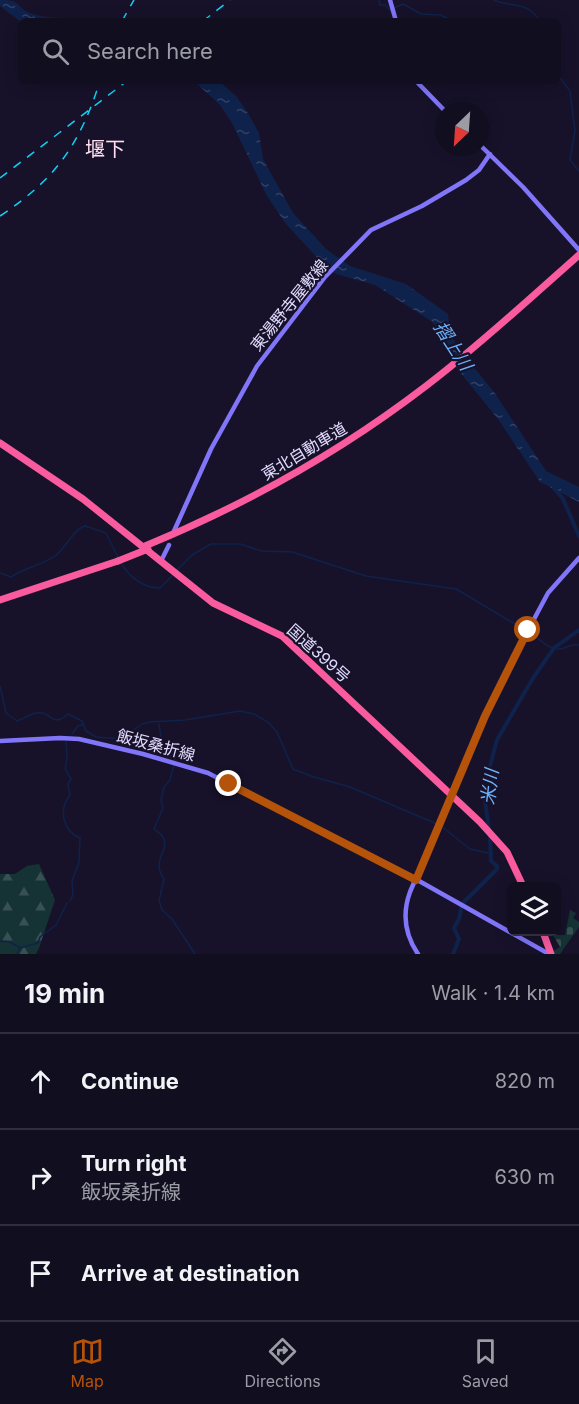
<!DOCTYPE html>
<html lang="en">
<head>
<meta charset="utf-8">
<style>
	body { margin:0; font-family:Inter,"Noto Sans JP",sans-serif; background:#1a1729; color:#f1f3f6 }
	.controls { position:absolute; right:18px; bottom:18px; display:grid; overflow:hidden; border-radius:9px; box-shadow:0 3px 15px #0003 }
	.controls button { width:54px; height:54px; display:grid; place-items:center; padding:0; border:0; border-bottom:2px solid #302e3e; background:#110e20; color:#f1f3f6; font:30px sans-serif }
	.compass { position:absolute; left:435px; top:102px; width:54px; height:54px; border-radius:50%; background:#110e20; box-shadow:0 3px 15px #0003; rotate:205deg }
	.stop { position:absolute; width:18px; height:18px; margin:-14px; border:4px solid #b45309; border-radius:50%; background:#fff }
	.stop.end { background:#b45309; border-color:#fff; box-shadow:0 2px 6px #0008 }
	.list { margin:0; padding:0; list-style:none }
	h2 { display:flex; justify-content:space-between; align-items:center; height:78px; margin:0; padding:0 24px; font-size:26px }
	h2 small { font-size:20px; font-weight:400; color:#9c9ca5 }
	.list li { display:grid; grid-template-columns:39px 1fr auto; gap:18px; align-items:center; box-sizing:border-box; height:96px; padding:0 24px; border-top:2px solid #302e3e }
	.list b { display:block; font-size:22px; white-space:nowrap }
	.list p { margin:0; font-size:20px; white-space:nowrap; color:#9c9ca5 }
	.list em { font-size:20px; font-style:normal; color:#9c9ca5 }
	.icon { flex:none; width:33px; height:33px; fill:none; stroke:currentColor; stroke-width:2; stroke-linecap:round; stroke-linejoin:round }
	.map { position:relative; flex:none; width:579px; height:954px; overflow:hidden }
	.search { position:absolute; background:#110e20; box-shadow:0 3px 15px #0003; left:18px; right:18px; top:18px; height:66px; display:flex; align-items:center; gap:15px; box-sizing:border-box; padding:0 21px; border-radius:9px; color:#9c9ca5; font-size:22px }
	.sheet { height:366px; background:#110e20 }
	nav { display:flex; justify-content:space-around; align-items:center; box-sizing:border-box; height:84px; border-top:2px solid #302e3e; background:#110e20; font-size:16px; color:#9c9ca5 }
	nav a { display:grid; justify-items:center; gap:3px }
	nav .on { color:#b45309 }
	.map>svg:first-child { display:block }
	.forest { fill:url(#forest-firs) }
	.cemetery { fill:url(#cemetery-stones) }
	.water { fill:url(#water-ripples) }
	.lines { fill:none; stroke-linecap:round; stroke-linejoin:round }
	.stream { stroke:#0f224b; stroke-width:1.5 }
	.river { stroke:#0f224b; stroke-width:4 }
	.secondary { stroke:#8176fa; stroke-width:4.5 }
	.highway { stroke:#f95b9e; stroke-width:7 }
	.rail { stroke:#0fd2f7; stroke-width:1.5; stroke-dasharray:9 8; stroke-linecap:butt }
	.highway-bridge { stroke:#f95b9e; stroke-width:7 }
	.route { stroke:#b45309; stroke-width:8 }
	.labels { text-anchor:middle; stroke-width:4.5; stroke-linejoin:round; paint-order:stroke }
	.street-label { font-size:16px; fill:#e2dcfe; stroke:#17122a }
	.water-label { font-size:18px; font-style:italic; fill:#6db1fa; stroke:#17122a }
	.quarter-label { font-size:20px; fill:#fedef0; stroke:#17122a }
</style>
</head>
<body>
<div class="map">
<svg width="579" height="954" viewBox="0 0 579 954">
	<defs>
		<pattern id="forest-firs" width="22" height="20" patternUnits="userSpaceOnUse" patternTransform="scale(1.5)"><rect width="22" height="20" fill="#153334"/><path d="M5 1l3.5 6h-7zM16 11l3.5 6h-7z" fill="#375052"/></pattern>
		<pattern id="cemetery-stones" width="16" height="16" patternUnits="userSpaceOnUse" patternTransform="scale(1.5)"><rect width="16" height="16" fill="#153334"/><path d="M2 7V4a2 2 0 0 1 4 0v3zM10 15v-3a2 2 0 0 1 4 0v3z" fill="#375052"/></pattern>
		<pattern id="water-ripples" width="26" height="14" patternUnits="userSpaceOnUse" patternTransform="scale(1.5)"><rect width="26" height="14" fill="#0f224b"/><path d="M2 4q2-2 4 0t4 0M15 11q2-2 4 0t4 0" fill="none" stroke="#324266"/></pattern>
	</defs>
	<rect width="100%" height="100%" fill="#17122a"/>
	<path class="forest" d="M39,864L55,900L39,948L36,954H0V874H15L27,866Z"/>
	<path class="cemetery" d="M570,910L576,913L573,918L579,922V927L560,954H553L552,952L560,947L553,935H565Z"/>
	<path class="water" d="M0,0C23,0 14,6 30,13C47,20 69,16 87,21L21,22L0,6Z
		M194,81H219L237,97L249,115L259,133L263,159L293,213L326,249L350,266L406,284L448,314L450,332L458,348L494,392L546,471L579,487V502L540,482L498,419L459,371L441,341L437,327L431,321L375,285L336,274L324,265L286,224L267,196L232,123L220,105Z"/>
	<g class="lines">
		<path class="stream" d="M379,0L380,5H385L390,10L403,4L421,14L440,15L454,21
			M494,0C510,7 531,2 539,21
			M558,75L570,91L575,131L570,160L579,171
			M120,562C129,576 142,588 160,588L174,574
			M176,571L192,555L211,544H240L262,551L292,552L366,576L456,589L525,630
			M0,573L11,577C24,568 42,565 55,556C65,549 74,529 85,526L106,533L118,557
			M529,632C539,638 548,650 560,649C568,648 571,643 579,645
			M0,686L6,713L17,721C23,719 30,714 36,713C52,710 52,729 68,714L82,721L86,731L96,737L121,739L142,724L150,722L185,720L240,711L254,714L269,723L277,732L293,769L314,777L350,787L437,824
			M159,724L163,752L174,756L175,760
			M72,734L78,726L84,724
			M66,740C66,753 69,756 65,769L71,779L68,784L70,795C58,810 63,831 80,838L79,862L72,881L73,895L70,901
			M174,765L170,780L164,787L161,800L163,808L154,829C181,846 147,856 164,879L159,901L162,910L172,919L195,954
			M441,826L470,849L492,854
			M0,941L10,942L19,947
			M17,954L20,948L38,943L40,937L56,925L67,903"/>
		<path class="river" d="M554,488L563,499L579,536
			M489,829L485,801L489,788L490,766L497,740L533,678L554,648L579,630
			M453,954L459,939L454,928L459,919L462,904L497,869V866L491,861L490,836"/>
		<path class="secondary" d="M390,0L396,21
			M416,81L445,111
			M480,145L523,187L579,250
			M174,531L211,449L257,366L325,277L371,230L422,206L466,180L479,170L490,154
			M161,561L169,545
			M0,741L60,738L79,739L143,754L208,773L412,877L549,954
			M418,954C405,935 402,914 410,892L485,716L509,666L548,593L579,558"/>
		<path class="highway" d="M0,443L83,499L213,603L282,636L480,822L507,852L523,886
			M145,546C245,505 340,452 426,386C480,345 529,299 579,255
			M0,600L118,561
			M543,932L551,954"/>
		<path class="rail" d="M122,21L134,0
			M203,21L230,0
			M0,178L127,81
			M0,216C56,179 80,144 100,81"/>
		<path class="highway-bridge" d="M118,561L148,549"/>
	</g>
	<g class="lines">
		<path class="route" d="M229,784L416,880L485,716L528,630"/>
	</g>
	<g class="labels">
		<g class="street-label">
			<text transform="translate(289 305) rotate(-51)" y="6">東湯野寺屋敷線</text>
			<text transform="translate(304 451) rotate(-31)" y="6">東北自動車道</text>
			<text transform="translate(319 653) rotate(42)" y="6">国道399号</text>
			<text transform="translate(156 745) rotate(15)" y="6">飯坂桑折線</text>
		</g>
		<g class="water-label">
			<text transform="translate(453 346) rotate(57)" y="6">摺上川</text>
			<text transform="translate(490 787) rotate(-83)" y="6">米川</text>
		</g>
		<g class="quarter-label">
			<text x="105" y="156">堰下</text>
		</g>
	</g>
</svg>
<div class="controls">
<button><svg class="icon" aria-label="layers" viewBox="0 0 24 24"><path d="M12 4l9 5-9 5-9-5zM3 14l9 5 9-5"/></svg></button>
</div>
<svg class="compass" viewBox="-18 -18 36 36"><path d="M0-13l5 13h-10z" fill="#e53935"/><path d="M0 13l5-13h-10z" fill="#9c9ca5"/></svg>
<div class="stop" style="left:528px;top:630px"></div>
<div class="stop end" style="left:229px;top:784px"></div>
<div class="search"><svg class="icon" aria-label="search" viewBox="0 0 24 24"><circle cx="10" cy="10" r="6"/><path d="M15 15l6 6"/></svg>Search here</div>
</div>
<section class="sheet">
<h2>19 min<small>Walk · 1.4 km</small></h2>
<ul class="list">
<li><svg class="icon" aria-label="ahead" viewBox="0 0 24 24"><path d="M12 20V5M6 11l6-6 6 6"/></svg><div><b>Continue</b></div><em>820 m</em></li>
<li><svg class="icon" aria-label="right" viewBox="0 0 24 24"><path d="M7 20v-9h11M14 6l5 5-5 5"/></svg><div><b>Turn right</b><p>飯坂桑折線</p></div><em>630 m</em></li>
<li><svg class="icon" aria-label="arrive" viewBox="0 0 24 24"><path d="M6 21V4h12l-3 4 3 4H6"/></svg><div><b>Arrive at destination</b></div></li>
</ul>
</section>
<nav>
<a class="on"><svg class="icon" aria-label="map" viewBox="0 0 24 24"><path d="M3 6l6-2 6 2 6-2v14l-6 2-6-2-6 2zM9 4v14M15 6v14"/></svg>Map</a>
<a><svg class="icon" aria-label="directions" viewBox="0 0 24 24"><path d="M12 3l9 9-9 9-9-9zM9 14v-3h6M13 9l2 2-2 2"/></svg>Directions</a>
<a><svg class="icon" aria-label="saved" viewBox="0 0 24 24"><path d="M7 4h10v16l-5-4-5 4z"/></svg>Saved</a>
</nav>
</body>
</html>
